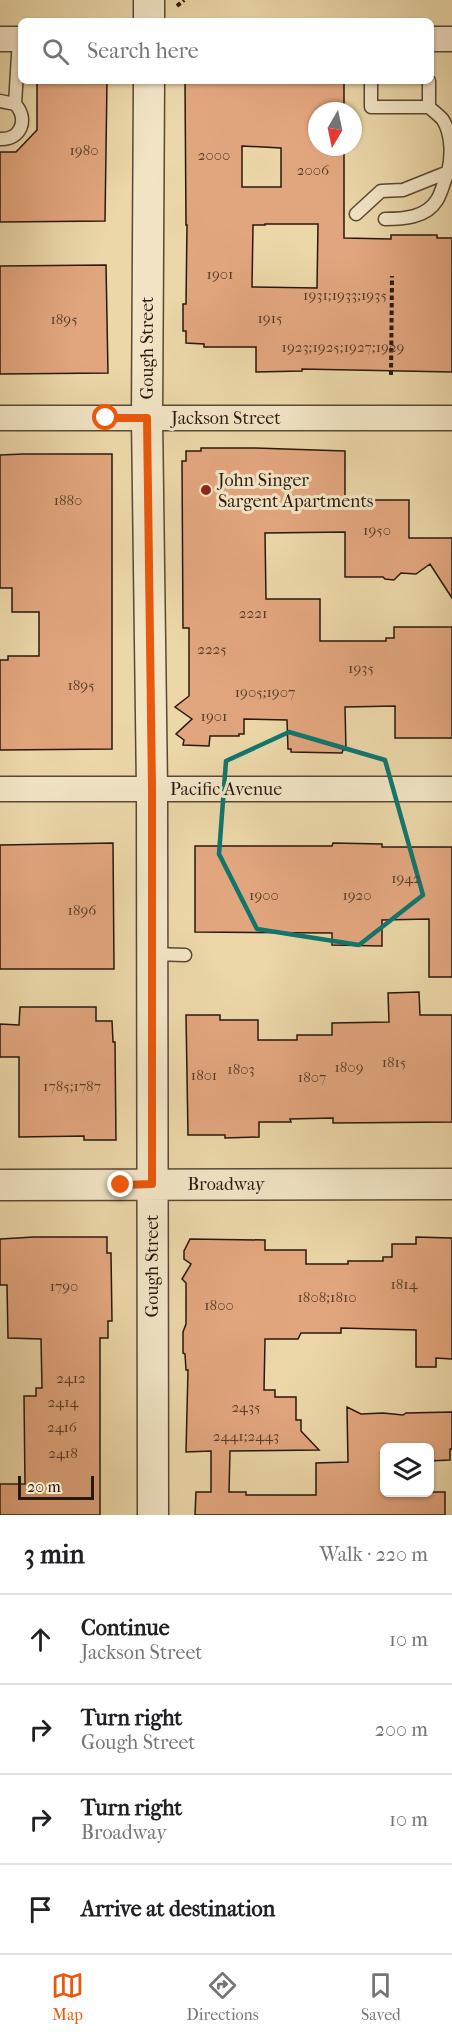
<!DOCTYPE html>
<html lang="en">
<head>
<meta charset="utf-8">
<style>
	body { margin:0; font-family:"IM FELL French Canon",serif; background:#f2f2f2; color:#202124 }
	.controls { position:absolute; right:18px; bottom:18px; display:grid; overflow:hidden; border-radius:9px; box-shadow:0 2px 4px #0004 }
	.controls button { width:54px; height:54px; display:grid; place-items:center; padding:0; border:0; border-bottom:2px solid #e0e0e0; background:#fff; color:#202124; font:30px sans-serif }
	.compass { position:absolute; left:308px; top:102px; width:54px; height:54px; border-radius:50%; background:#fff; box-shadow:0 2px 4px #0004; rotate:189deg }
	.scale { position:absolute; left:18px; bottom:15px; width:76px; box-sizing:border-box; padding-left:6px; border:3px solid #29180e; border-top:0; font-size:16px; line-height:21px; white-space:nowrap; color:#29180e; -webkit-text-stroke:4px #f2e5c6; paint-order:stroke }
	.stop { position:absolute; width:18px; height:18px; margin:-14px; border:4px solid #ea580c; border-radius:50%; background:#fff }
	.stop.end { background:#ea580c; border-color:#fff; box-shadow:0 2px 6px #0008 }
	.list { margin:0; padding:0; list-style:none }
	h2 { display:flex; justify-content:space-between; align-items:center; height:78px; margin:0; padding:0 24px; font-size:26px }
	h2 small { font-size:20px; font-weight:400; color:#757577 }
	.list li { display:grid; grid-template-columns:39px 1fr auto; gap:18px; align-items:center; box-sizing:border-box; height:90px; padding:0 24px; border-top:2px solid #e0e0e0 }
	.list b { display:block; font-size:22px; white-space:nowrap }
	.list p { margin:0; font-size:20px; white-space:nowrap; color:#757577 }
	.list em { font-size:20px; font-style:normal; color:#757577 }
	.icon { flex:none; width:33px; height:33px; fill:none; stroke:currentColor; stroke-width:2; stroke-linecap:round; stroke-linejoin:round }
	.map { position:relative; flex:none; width:452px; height:1515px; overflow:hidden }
	.search { position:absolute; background:#fff; box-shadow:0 2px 4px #0004; left:18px; right:18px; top:18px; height:66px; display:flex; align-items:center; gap:15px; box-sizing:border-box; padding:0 21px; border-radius:9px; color:#757577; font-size:22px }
	.sheet { height:438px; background:#fff }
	nav { display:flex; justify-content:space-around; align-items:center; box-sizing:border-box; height:84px; border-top:2px solid #e0e0e0; background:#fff; font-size:16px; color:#757577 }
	nav a { display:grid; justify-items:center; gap:3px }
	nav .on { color:#ea580c }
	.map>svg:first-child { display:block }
	.building { fill:#e2a67e; stroke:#29180e; stroke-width:1.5; fill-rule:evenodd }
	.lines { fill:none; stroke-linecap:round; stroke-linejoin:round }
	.service-casing { stroke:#5a4834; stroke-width:15 }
	.minor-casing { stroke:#5a4834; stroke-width:27 }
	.tertiary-casing { stroke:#5a4834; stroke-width:33 }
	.path { stroke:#29180e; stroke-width:4; stroke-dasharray:4.5 3; stroke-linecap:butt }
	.service { stroke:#f2e5c6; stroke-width:12 }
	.minor { stroke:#f2e5c6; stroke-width:24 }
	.tertiary { stroke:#f2e5c6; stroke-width:30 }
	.route { stroke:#ea580c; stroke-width:8 }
	.marked { fill:none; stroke:#0f766e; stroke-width:4.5; stroke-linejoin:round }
	.poi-dot { fill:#8f2418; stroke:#f2e5c6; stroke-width:2 }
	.labels { text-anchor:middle; stroke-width:6; stroke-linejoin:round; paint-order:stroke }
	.number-label { font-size:15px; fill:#573c2a }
	.street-label { font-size:18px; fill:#29180e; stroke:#f2e5c6 }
	.poi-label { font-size:18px; fill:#29180e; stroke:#f2e5c6; text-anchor:start }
</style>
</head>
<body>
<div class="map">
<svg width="452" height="1515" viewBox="0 0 452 1515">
	<rect width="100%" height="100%" fill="#ebd7a8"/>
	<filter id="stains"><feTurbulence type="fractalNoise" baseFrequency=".00333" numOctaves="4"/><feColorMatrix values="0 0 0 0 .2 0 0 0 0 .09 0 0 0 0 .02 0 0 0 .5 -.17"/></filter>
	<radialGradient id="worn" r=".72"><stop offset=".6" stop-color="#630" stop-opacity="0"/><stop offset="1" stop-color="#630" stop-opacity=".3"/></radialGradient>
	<path class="building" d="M37,81H107L105,221L0,222V152H16L37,130Z
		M185,81H344V111H317V147H344V238L391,239V235H437V238H452V372L302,369V371L256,372V347H204V344L186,343V331H183V304H186L187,225H186ZM242,146L281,148V187H242ZM265,224H318L317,288L252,287L253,225H265Z
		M106,265L108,373L0,374V266Z
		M201,448H255L345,451V500H409V538H452V598L430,564L416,574L401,573L394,580L385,579L383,577H345V532L265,533L266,599H320V641H386V638H394V627H452V738H395V706L345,707L346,750H343L342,753L291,752V749H288L287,720L244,719V734H239V736H210L209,746L183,745L184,740L176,734L192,719L175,707L189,696V628H183L182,461H186V451H201Z
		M23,454H112V749L0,750V660H8V656H39V612H12V588H0V455Z
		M113,843L114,969H0V845Z
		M333,843L382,844V847H452V977H429V919L382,920V946L332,945V933L195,932V846H332Z
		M419,992L420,1015H452V1122L333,1123V1118L290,1119L291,1122H259V1137L225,1138V1135H188L186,1015H220V1020H258V1040H297V1035H332V1023L389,1022L388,993Z
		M20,1007H96V1021H112L113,1042H115L116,1140H84V1136L19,1137V1057H0V1024L19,1025Z
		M34,1237H107V1253H111L112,1321H108V1338H100V1515H0V1484H25L24,1396H36V1388H42L41,1339L8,1338L7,1285H0V1239Z
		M416,1237L452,1238V1359L436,1358V1367H416V1330L341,1328V1333H301L298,1339H265L264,1390H275V1397H296V1420H301V1431L319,1450L230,1451L229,1492H246V1495H316V1463L348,1462L347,1407L361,1414L383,1413L403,1415L406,1413L452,1412V1449H450V1460L429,1461V1448H384V1492H445V1515H195L196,1492H211V1451L186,1452L188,1370H186L185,1354L183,1353V1332L186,1324V1283L182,1279L191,1264L184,1259V1251L190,1239L265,1240V1250H306V1264H348V1261H383V1257H392V1244H416Z"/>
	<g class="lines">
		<defs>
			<path id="service" d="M371,81V107H429
				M0,101L15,104C29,119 21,140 0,139
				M15,104L19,39
				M356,214L381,191L403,190L448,172C452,156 452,135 443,120C440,116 433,111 429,107V81
				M385,219C403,219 426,218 437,200C442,192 444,181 448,172
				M153,954L185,955"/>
			<path id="minor" d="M0,39H21
				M431,39H452
				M0,418H452
				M0,789H452"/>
			<path id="tertiary" d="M149,0V21
				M149,81L147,418L152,789L153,1515
				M0,1185L452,1184"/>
		</defs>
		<use href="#service" class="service-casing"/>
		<use href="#minor" class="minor-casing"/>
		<use href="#tertiary" class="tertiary-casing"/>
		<path class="path" d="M177,6L184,0
			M391,375L392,276"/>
		<use href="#service" class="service"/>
		<use href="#minor" class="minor"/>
		<use href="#tertiary" class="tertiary"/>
	</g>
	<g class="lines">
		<path class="route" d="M106,418H147L152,789V1184L121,1185"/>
	</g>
	<path class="marked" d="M289,732L385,760L423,895L359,945L257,929L219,854L226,761Z"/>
	<circle class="poi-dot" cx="206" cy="490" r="6"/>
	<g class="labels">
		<g class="number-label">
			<text x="84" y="155">1980</text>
			<text x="214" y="160">2000</text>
			<text x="313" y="175">2006</text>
			<text x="220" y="279">1901</text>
			<text x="345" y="300">1931;1933;1935</text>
			<text x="270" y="323">1915</text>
			<text x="64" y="324">1895</text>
			<text x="343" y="352">1923;1925;1927;1929</text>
			<text x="68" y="505">1880</text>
			<text x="377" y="535">1950</text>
			<text x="253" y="618">2221</text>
			<text x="212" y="654">2225</text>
			<text x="361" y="673">1935</text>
			<text x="81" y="690">1895</text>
			<text x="265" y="697">1905;1907</text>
			<text x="214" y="721">1901</text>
			<text x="406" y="883">1942</text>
			<text x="264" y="900">1900</text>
			<text x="357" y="900">1920</text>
			<text x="82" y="915">1896</text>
			<text x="394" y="1067">1815</text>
			<text x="349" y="1072">1809</text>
			<text x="241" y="1074">1803</text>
			<text x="204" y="1080">1801</text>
			<text x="312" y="1082">1807</text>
			<text x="72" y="1091">1785;1787</text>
			<text x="404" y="1289">1814</text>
			<text x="64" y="1291">1790</text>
			<text x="327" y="1302">1808;1810</text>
			<text x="219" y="1310">1800</text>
			<text x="71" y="1383">2412</text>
			<text x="63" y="1407">2414</text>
			<text x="246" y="1412">2435</text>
			<text x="62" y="1432">2416</text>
			<text x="246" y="1441">2441;2443</text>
			<text x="63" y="1458">2418</text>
		</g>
		<g class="street-label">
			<text transform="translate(147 348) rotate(-90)" y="6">Gough Street</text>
			<text x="226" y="424">Jackson Street</text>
			<text x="226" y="795">Pacific Avenue</text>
			<text x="226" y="1190">Broadway</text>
			<text transform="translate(152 1266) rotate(-90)" y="6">Gough Street</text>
		</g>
		<g class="poi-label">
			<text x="218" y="486">John Singer<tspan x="218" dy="21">Sargent Apartments</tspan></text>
		</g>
	</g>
	<rect width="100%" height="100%" filter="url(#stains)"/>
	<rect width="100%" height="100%" fill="url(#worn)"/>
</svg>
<div class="controls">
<button><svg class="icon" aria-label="layers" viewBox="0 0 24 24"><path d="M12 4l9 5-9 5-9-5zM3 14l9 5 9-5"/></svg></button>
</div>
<svg class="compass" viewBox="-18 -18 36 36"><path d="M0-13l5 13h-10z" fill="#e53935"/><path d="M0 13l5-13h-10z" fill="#757577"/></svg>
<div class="scale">20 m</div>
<div class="stop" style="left:106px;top:418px"></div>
<div class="stop end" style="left:121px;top:1185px"></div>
<div class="search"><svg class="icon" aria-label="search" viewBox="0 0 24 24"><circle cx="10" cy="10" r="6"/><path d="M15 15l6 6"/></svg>Search here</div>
</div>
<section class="sheet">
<h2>3 min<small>Walk · 220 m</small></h2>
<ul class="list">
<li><svg class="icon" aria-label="ahead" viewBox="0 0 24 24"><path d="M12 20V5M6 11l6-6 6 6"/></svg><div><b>Continue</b><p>Jackson Street</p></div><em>10 m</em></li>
<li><svg class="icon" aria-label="right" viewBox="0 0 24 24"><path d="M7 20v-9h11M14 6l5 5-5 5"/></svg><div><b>Turn right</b><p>Gough Street</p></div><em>200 m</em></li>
<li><svg class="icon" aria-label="right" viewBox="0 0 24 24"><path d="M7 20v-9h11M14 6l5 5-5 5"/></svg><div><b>Turn right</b><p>Broadway</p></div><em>10 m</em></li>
<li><svg class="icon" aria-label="arrive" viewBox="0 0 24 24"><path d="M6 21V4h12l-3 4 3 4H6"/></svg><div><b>Arrive at destination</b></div></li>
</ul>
</section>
<nav>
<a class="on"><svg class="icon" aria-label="map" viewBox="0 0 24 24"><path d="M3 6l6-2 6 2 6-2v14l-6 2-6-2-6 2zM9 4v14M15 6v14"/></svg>Map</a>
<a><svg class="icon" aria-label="directions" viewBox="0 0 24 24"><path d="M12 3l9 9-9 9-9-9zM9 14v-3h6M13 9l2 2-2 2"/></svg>Directions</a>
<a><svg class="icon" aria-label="saved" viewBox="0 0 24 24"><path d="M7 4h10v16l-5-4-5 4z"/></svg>Saved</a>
</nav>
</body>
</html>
